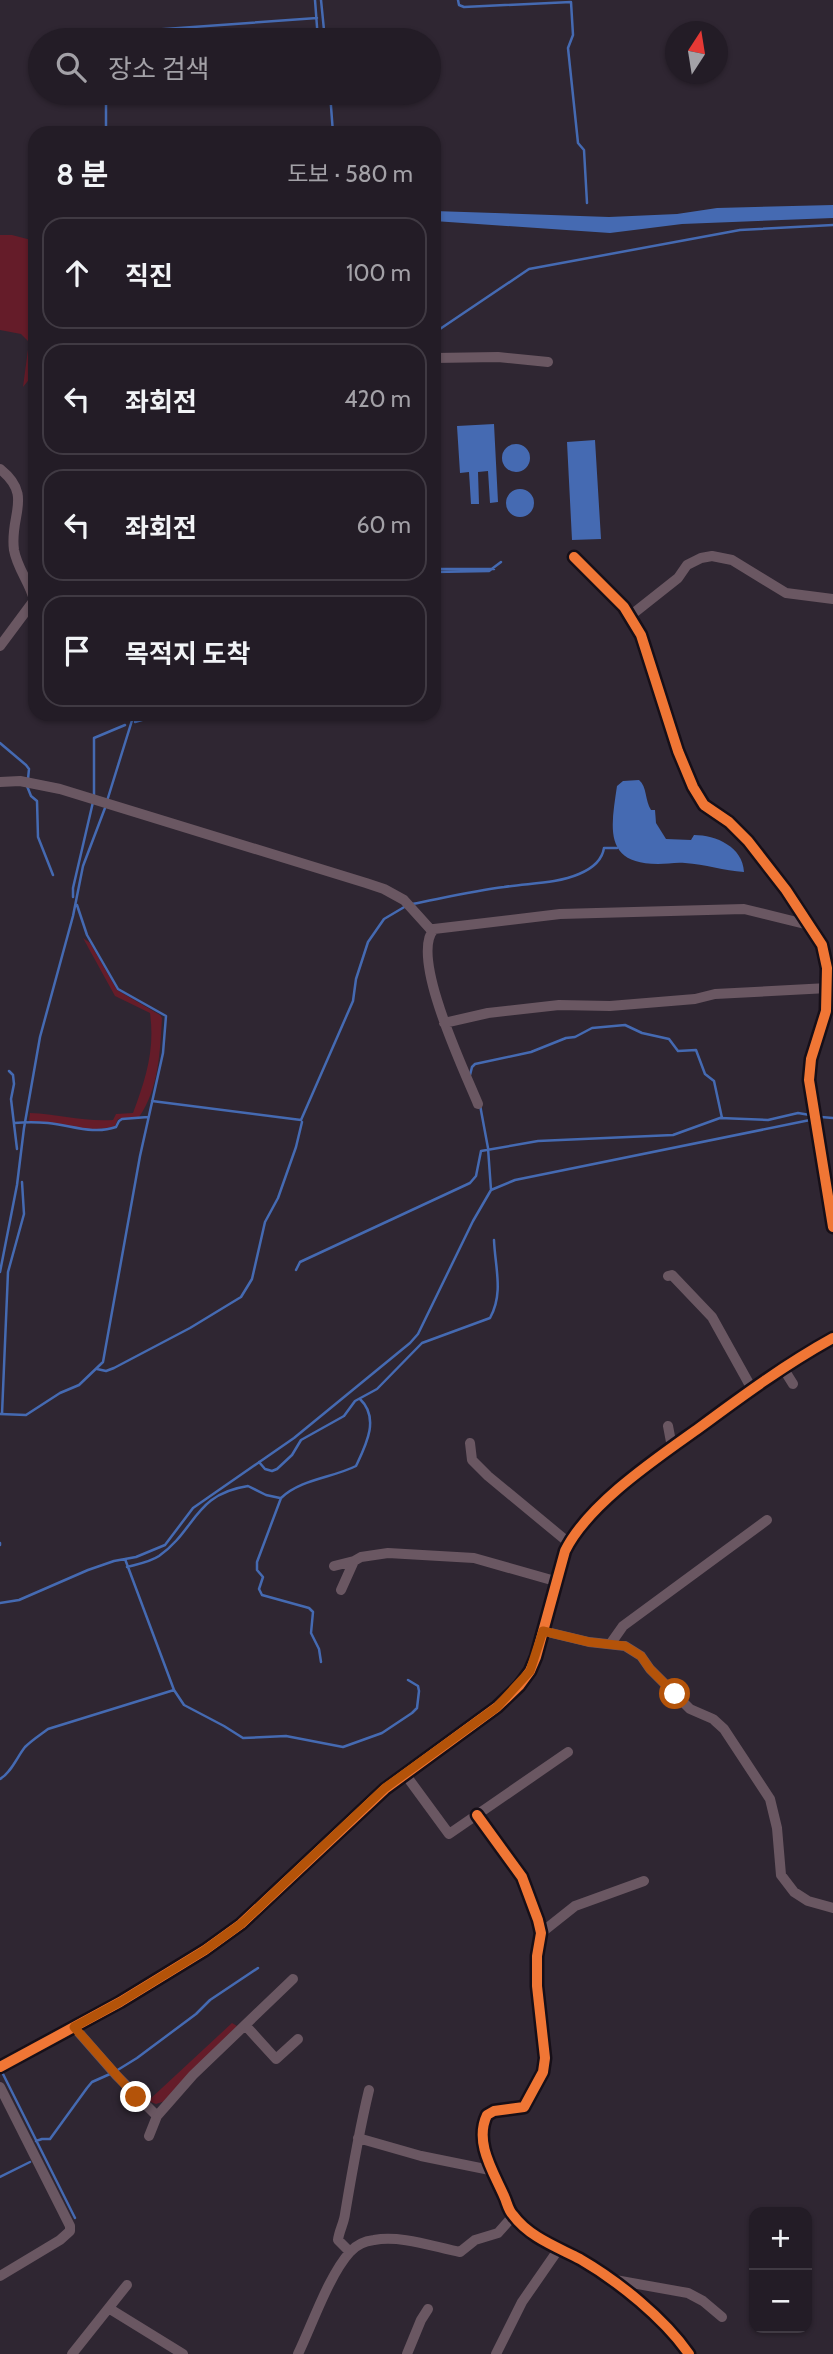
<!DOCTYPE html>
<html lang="ko">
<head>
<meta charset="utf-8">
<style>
	body { margin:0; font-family:Cabin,"Noto Sans KR",sans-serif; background:#2b252e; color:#f1f3f6 }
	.controls { position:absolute; right:21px; bottom:21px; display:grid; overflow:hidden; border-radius:14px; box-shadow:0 2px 5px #0004 }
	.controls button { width:63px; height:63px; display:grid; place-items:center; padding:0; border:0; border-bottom:2px solid #403a43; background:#231c26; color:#f1f3f6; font:35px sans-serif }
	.compass { position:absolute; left:665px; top:21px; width:63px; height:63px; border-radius:50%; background:#231c26; box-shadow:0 2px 5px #0004; rotate:12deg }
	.stop { position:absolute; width:21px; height:21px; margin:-16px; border:5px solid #b45309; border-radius:50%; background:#fff }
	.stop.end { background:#b45309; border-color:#fff; box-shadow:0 2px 7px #0008 }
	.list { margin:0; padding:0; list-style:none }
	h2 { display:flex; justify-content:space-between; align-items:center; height:91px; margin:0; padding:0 28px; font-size:30px }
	h2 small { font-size:23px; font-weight:400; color:#a3a1a7 }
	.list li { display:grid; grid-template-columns:46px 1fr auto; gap:21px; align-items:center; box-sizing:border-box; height:112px; margin:0 14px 14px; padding:0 14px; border:2px solid #403a43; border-radius:21px }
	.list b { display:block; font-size:26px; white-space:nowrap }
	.list em { font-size:23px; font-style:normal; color:#a3a1a7 }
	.icon { flex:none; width:38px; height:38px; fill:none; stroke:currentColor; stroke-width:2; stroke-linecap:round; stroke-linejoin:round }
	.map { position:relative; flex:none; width:833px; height:2354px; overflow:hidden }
	.search { position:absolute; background:#231c26; box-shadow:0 2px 5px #0004; left:28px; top:28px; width:413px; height:77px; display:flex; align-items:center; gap:18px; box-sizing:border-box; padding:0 24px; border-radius:38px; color:#a3a1a7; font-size:26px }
	.panel { position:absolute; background:#231c26; box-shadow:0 2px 5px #0004; left:28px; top:126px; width:413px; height:595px; border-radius:21px }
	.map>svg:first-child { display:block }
	.green { fill:#651c29 }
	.water { fill:#456ab2 }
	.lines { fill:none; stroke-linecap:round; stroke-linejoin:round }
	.stream { stroke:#456ab2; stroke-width:2.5 }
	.minor { stroke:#6a5762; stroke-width:10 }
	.cycleway-casing { stroke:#160f18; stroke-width:15 }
	.cycleway { stroke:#f07635; stroke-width:10 }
	.route { stroke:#b45309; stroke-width:9 }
</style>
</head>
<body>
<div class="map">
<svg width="833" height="2354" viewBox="0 0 833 2354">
	<rect width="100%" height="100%" fill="#2f2632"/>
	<path class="green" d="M0,235H12L35,241V372L23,387L29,342L21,334L0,330Z
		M83,938L90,943L117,990L160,1015L162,1018C160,1051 159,1089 139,1117L118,1119L115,1126C87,1135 57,1121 29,1121L30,1113C58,1114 84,1122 113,1120L116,1114L133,1113C146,1078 155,1050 150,1013L115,996Z
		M232,2023L237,2026L165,2101L156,2104L148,2101Z"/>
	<path class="water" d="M833,205V218L682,224L610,233L434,221V211L609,217L677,214L717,208Z
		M494,424L498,502L490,503L488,471L478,472L479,504H471L469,472L460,473L457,426Z
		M595,440L601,539L572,540L567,442Z
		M502 458a14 14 0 1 1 28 0a14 14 0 1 1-28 0Z
		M506 503a14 14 0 1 1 28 0a14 14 0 1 1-28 0Z
		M639,780C647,786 645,801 651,810H655L656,823L666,839L691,840L694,835C716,835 743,847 744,872C724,871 705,864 685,863C676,862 667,864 658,864C603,864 611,827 617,786L623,781Z"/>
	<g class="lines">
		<path class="stream" d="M315,0L318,40
			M321,0L325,40
			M458,0L459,5L464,7L571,2L573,35L568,48L578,143L584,150L587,203
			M106,40L109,33L317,18
			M330,93L333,133
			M106,133V93
			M434,333L529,269L740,230L833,225
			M434,569H494
			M434,572L489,571L501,562
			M135,722L162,714
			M0,743L26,765L29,769L28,779
			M27,786L31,796L37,801L38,837L53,875
			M94,795V738L125,725
			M107,801L134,714
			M73,897V888L93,802
			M412,904C443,898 473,891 504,887C528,883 556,884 579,874C591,869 602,861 604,848H617
			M9,1071L13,1075L14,1084L11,1099L17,1149
			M470,1075L472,1067L475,1064L531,1052L566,1038L575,1037L592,1028L625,1025L642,1033L669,1039L678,1051L696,1050L705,1074L714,1081L722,1118
			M152,1101L301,1120L353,1001L356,979L368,942L384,919L406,906
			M480,1105L488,1148L491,1190
			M821,1117L833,1118
			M14,1123C25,1122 37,1122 48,1123C71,1125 93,1135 116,1127L119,1121L122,1119L148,1117
			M296,1270L300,1262L470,1183L476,1176L481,1151L538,1141L673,1135L720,1118L768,1120L798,1113L810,1115
			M0,1272L17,1185L24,1128L40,1037L73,916L83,866L105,808
			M97,1369L106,1371L114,1368L190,1328L241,1297L252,1279L265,1222L278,1198L296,1147L302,1122
			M0,1414L26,1415L60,1393L79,1385L103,1362L140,1156L163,1053L166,1016L118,989L87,935L77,905
			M2,1414L8,1272L24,1214L22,1182
			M259,1462L265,1469L272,1471L277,1469L292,1455L301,1440L344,1416L355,1401L377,1389L422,1343L490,1318C504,1293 495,1267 494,1240
			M0,1543V1545
			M125,1559L174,1690L184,1705L224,1726L243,1738L286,1736L343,1747L382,1733L412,1713L417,1708L419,1691L418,1686L408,1680
			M127,1567C138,1564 150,1562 159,1556C196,1530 194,1494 248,1486L266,1495L280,1498
			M0,1603L19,1600L88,1570L114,1561L136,1557L165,1545L193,1508L294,1438L410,1343L418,1334L473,1221L491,1190L515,1180L810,1120
			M321,1662L319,1649L311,1633L313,1612L309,1608L262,1595L259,1589L263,1577L257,1570V1562L281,1498C301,1479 332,1478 356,1466C366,1445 380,1418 360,1399
			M0,1779C11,1773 17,1757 25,1747C32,1740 40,1735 48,1729L174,1690
			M116,2071L137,2058L196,2014L210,2000L258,1968
			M3,2074L75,2218
			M36,2141L42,2139H50L87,2088L92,2082L110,2074
			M0,2177L30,2162"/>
		<path class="minor" d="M434,358L498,357L548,362
			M0,469C34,496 9,515 14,550C17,568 30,583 34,600
			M574,557L624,607L641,635L678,751L693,787L704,805L729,822L748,841L786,890L822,945L827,968L826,1011L811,1059L809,1080L833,1227
			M630,616L678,578L687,565L701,558L712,556L732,560L786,593L833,599
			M0,646L35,599
			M0,782L20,781L60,789L366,883L384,889L404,900L432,931
			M444,1023L488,1013L559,1005L610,1006L695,999L715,994L828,988
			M478,1104C465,1072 409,956 434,929L560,914L744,909L809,925
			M668,1276L672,1275L712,1317L752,1389
			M783,1368L793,1384
			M668,1426L672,1447
			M470,1443L472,1460L488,1476L569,1543
			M334,1566L354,1561
			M341,1590L354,1561L361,1557L388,1553L474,1558L555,1581
			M543,1631L589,1642L625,1646L641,1656L650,1669L690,1709L713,1719L724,1729L770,1799L777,1828L781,1875L794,1892L808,1901L833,1908
			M611,1643L623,1626L767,1520
			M405,1774L449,1834L568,1752
			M477,1815L522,1877L538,1920L541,1933L537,1956V1986L545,2058L543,2072L524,2107L494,2111L487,2115C474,2142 493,2171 504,2196C507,2202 508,2210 513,2215C529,2237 557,2247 580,2259C618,2281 664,2318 689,2354
			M541,1933L575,1906L644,1881
			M246,2026L276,2059L298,2039
			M74,2027L116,2075L157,2116
			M0,2067L120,2002L205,1950L241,1924L385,1789L497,1707L519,1686L530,1671L536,1657L565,1551C588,1504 657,1458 699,1428C742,1396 786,1364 833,1338
			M0,2087L70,2226V2231L60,2240L0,2276
			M149,2136L157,2116L193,2075L293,1979
			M358,2138L421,2156L490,2170
			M350,2252L338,2240C339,2231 344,2223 345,2214C352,2172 359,2131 369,2090
			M615,2280L688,2293L703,2301L722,2317
			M110,2309L183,2354
			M72,2354L127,2285
			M298,2354C312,2325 329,2275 350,2252C356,2245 365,2241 374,2240C401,2235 434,2247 460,2252L475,2240L498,2233L513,2216
			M407,2354L421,2320L428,2309
			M496,2354L522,2302L558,2250"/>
		<defs>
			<path id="cycleway" d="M574,557L624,607L641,635L678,751L693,787L704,805L729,822L748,841L786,890L822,945L827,968L826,1011L811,1059L809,1080L833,1227
				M477,1815L522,1877L538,1920L541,1933L537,1956V1986L545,2058L543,2072L524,2107L494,2111L487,2115C474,2142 493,2171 504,2196C507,2202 508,2210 513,2215C529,2237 557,2247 580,2259C618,2281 664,2318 689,2354
				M0,2067L120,2002L205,1950L241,1924L385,1789L497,1707L519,1686L530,1671L536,1657L565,1551C588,1504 657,1458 699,1428C742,1396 786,1364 833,1338"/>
		</defs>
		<use href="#cycleway" class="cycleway-casing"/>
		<use href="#cycleway" class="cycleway"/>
	</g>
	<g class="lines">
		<path class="route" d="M136,2097L74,2027L120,2002L205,1950L241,1924L385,1788L497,1707L530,1671L543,1631L589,1642L625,1646L641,1656L650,1669L675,1694"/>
	</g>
</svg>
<div class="controls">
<button>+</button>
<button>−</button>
</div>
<svg class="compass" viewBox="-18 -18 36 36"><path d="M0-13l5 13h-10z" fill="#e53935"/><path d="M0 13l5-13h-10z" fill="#a3a1a7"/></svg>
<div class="stop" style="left:675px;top:1694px"></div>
<div class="stop end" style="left:136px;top:2097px"></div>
<div class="search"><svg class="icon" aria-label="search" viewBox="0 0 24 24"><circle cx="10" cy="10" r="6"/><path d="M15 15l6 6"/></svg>장소 검색</div>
<section class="panel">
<h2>8 분<small>도보 · 580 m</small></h2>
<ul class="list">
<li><svg class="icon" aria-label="ahead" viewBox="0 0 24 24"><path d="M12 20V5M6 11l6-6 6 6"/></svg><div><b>직진</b></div><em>100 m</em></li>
<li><svg class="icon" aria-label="left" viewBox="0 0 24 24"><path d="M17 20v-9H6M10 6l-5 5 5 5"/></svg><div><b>좌회전</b></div><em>420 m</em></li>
<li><svg class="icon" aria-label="left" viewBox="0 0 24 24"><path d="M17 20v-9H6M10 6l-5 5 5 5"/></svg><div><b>좌회전</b></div><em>60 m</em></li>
<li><svg class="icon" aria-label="arrive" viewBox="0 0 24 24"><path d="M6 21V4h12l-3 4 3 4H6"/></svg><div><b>목적지 도착</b></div></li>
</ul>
</section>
</div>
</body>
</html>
